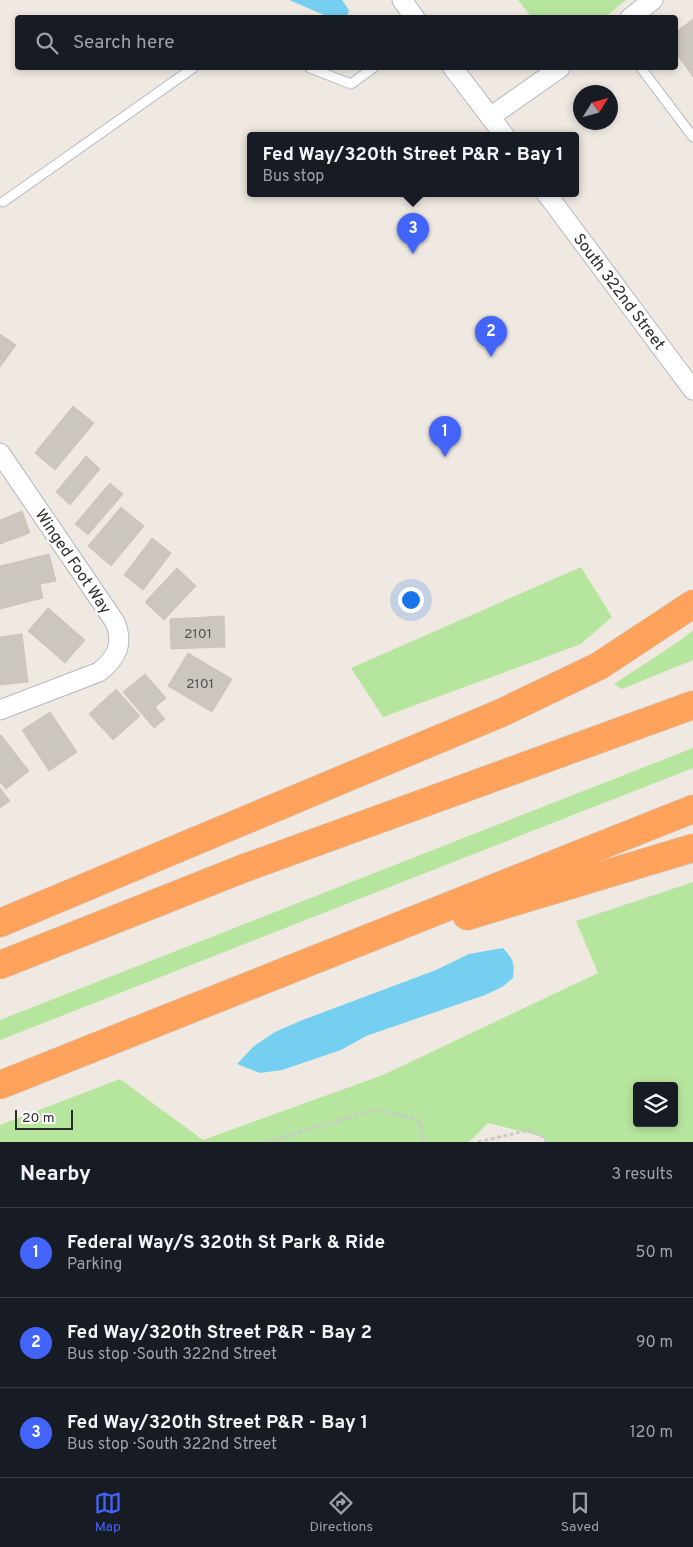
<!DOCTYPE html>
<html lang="en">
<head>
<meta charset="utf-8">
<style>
	body { margin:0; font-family:Overpass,sans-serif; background:#20242c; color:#f1f3f6 }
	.controls { position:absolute; right:15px; bottom:15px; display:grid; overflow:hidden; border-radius:5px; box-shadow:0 2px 8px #0003 }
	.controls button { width:45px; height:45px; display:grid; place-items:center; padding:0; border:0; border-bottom:1px solid #363941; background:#171b24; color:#f1f3f6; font:25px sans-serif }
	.compass { position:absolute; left:573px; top:85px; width:45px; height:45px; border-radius:50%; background:#171b24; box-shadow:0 2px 8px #0003; rotate:53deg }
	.scale { position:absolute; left:15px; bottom:12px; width:58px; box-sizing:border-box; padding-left:5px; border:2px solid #2e2e2e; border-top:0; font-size:14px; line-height:18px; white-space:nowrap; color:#2e2e2e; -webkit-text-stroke:4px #fff; paint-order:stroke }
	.you { position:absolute; left:410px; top:599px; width:18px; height:18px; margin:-12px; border:4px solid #fff; border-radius:50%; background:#1a73e8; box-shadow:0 0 0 8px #1a73e833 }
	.badge { display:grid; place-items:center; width:32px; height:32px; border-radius:50%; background:#4264fb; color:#fff; font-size:16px; font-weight:700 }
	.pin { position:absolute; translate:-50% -41px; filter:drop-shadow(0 1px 2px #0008) }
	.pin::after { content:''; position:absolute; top:26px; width:18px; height:15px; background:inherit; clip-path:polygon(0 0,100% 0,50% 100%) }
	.popup { position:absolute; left:247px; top:132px; width:332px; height:65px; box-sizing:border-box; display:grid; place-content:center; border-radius:5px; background:#171b24; filter:drop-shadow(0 1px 4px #0005); font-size:16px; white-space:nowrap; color:#9ea1a6 }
	.popup b { font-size:19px; color:#f1f3f6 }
	.popup::after { content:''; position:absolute; left:50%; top:100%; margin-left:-10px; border:10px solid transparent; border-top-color:#171b24 }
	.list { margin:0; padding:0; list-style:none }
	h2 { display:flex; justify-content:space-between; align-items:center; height:65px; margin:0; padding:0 20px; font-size:21px }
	h2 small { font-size:16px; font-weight:400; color:#9ea1a6 }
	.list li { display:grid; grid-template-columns:32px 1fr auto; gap:15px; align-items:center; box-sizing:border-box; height:90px; padding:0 20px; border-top:1px solid #363941 }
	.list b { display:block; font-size:19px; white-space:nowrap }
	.list p { margin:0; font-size:16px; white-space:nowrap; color:#9ea1a6 }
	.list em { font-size:16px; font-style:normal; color:#9ea1a6 }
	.icon { flex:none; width:28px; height:28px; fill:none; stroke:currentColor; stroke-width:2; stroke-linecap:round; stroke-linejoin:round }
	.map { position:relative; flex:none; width:693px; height:1142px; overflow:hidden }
	.search { position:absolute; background:#171b24; box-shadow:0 2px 8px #0003; left:15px; right:15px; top:15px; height:55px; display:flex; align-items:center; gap:12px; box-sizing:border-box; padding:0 18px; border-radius:5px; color:#9ea1a6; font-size:19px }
	.sheet { height:335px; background:#171b24 }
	nav { display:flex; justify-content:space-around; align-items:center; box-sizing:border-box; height:70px; border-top:1px solid #363941; background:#171b24; font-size:14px; color:#9ea1a6 }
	nav a { display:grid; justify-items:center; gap:2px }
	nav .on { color:#4264fb }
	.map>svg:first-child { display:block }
	.green { fill:#b6e59e; fill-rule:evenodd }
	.water { fill:#75cff0 }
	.building { fill:#cbc7bf; stroke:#cbc5ba }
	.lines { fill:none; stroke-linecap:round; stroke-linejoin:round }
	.service-casing { stroke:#b4b7c1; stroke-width:11 }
	.minor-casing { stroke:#b4b7c1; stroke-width:21 }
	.motorway-casing { stroke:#c9c9c9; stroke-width:29 }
	.path { stroke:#c9c9c9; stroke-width:3; stroke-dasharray:4 2.5; stroke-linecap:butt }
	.service { stroke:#fff; stroke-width:9 }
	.minor { stroke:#fff; stroke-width:19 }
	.motorway { stroke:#ffa35c; stroke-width:28 }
	.labels { text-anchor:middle; stroke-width:4; stroke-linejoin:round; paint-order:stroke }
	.number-label { font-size:14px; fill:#555452 }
	.street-label { font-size:16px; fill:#2e2e2e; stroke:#fff }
</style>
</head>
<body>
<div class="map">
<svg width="693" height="1142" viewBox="0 0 693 1142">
	<rect width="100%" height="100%" fill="#efe9e1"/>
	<path class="green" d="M518,0H626L605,17L532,18Z
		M581,567L612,617L581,644L383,717L351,668Z
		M693,630V660L622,689L614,684L681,640Z
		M693,748V768L0,1040V1020Z
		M693,882V1142H546L543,1137L488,1123L469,1142H0V1125L120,1079L203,1140L383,1075L598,973L576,921ZM637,1086H674V1123H637Z"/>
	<path class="water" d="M289,0H342L349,10L347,17H329Z
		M503,948C513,959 515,963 513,978L502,987L485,995L366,1036L341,1050L282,1070L260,1073L237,1064L254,1046L275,1032L300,1021L436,970L469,954Z"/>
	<path class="building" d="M693,19V77L676,53V32Z
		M0,334L16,345L0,367Z
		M73,406L94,423L55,470L35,453Z
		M86,456L100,469L70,505L56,492Z
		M110,483L123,494L88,535L75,524Z
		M121,507L144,526L111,566L88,546Z
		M22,511L30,533L0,544V520Z
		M152,538L171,553L143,590L124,575Z
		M49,554L56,581L40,584L43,598L0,609V566Z
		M177,568L196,586L164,620L145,602Z
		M48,608L85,640L65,663L28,631Z
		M224,616L225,647L171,649L170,619Z
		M22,634L28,682L0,685V637Z
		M188,653L232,679L212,712L168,686Z
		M145,674L166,698L155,707L165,719L154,728L123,692Z
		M116,689L140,716L113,740L89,714Z
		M50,712L77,752L49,771L22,730Z
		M1,735L29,771L6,789L0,782V736Z
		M0,788L10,801L0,808Z"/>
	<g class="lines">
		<defs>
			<path id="service" d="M310,68L351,84L373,68
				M641,68L693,137
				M3,202L193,68"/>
			<path id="minor" d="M402,0L415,18
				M630,18L653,0
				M453,68L504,135
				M490,117L560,68
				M546,193L693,390
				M0,453L115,622C124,644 117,658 99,672L0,710"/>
			<path id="motorway" d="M467,916L693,848
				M0,923L501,713L599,666L693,604
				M0,965L242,869L693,705
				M0,1085L693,809"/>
		</defs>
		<use href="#service" class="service-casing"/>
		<use href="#minor" class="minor-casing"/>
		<use href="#motorway" class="motorway-casing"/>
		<path class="path" d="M267,1142L377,1109L420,1121L424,1142
			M478,1142L529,1130L543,1137L546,1142"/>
		<use href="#service" class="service"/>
		<use href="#minor" class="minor"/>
		<use href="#motorway" class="motorway"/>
	</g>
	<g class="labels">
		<g class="number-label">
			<text x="198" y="638">2101</text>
			<text x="200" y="688">2101</text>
		</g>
		<g class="street-label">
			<text transform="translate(620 291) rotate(53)" y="6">South 322nd Street</text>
			<text transform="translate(74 561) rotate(56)" y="6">Winged Foot Way</text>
		</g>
	</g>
</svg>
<div class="controls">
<button><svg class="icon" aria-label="layers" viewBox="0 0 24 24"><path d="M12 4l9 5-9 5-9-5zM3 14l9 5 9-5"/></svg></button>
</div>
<svg class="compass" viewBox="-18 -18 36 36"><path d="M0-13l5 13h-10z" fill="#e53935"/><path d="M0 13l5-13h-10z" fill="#9ea1a6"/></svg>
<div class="scale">20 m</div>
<div class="you"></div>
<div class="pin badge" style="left:445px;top:457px">1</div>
<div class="pin badge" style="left:491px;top:357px">2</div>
<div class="pin badge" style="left:413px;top:254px">3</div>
<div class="popup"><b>Fed Way/320th Street P&amp;R - Bay 1</b>Bus stop</div>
<div class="search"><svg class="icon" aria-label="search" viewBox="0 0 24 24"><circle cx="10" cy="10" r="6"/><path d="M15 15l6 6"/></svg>Search here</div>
</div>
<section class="sheet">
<h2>Nearby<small>3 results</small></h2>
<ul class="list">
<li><span class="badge">1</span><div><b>Federal Way/S 320th St Park &amp; Ride</b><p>Parking</p></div><em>50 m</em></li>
<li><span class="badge">2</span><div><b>Fed Way/320th Street P&amp;R - Bay 2</b><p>Bus stop · South 322nd Street</p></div><em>90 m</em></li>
<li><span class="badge">3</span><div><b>Fed Way/320th Street P&amp;R - Bay 1</b><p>Bus stop · South 322nd Street</p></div><em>120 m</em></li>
</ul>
</section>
<nav>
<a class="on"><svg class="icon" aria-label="map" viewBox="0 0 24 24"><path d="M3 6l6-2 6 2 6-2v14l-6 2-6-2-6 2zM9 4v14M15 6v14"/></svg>Map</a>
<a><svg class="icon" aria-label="directions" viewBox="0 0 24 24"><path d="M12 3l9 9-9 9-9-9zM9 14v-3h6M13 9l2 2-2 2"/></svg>Directions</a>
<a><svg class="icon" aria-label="saved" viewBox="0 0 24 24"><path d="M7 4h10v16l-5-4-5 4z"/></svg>Saved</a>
</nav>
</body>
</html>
